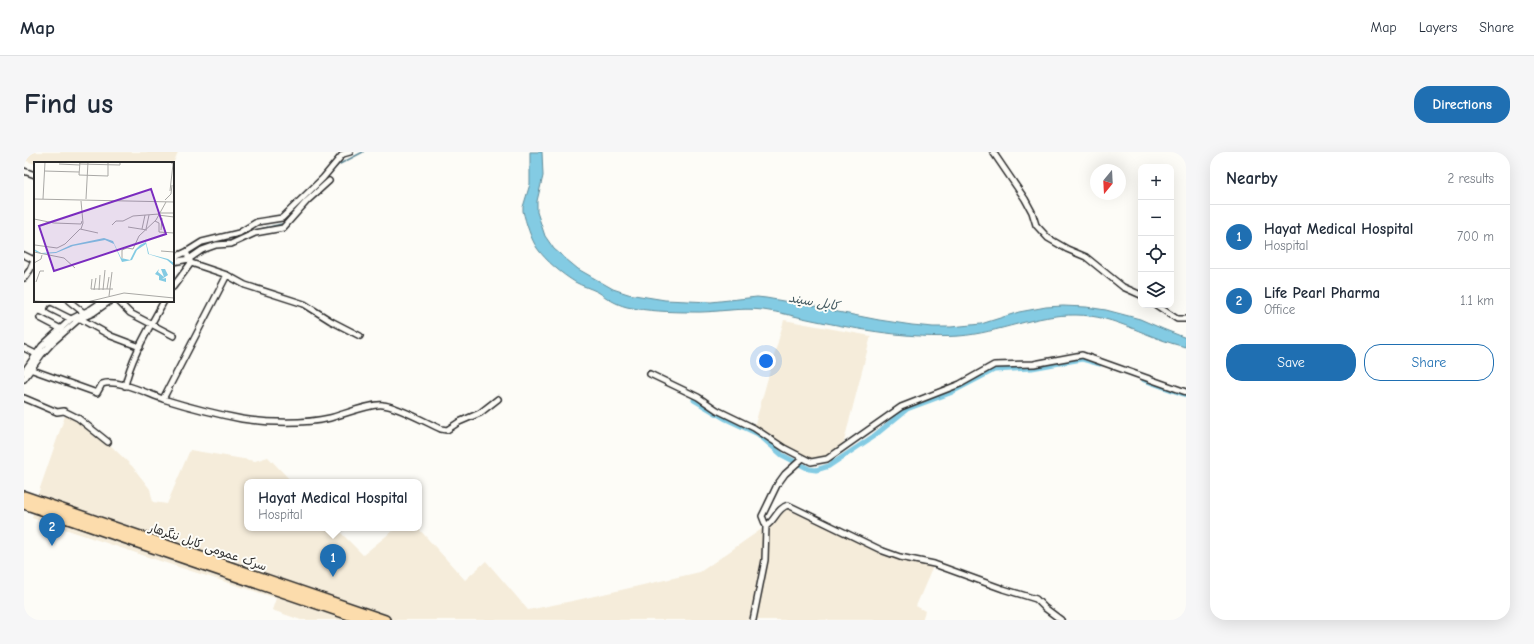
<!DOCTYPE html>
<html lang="en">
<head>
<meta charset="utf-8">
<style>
	body { margin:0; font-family:"Comic Neue","Playpen Sans Arabic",sans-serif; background:#f6f6f7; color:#1f2937 }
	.controls { position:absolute; right:12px; top:12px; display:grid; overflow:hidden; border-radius:8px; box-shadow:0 4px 16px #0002 }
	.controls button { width:36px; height:36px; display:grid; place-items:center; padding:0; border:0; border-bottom:1px solid #e0e1e3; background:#fff; color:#1f2937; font:20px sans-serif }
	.compass { position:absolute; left:1066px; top:12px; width:36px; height:36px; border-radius:50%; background:#fff; box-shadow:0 4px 16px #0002; rotate:198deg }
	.you { position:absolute; left:742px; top:209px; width:14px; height:14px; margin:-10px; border:3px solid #fff; border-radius:50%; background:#1a73e8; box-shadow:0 0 0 6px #1a73e833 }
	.badge { display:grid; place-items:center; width:26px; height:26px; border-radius:50%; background:#1f6fb2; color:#fff; font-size:13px; font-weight:700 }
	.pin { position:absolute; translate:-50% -33px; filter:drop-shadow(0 1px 2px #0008) }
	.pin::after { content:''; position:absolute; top:21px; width:14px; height:12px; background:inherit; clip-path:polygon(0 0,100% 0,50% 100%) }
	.popup { position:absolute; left:220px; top:327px; width:178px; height:52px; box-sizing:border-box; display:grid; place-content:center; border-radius:8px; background:#fff; filter:drop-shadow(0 1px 3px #0005); font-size:13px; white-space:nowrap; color:#747a83 }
	.popup b { font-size:15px; color:#1f2937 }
	.popup::after { content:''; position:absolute; left:50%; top:100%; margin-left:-8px; border:8px solid transparent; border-top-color:#fff }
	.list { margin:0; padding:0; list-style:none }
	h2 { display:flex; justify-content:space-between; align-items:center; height:52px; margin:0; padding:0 16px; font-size:17px }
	h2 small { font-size:13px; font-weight:400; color:#747a83 }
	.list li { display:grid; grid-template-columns:26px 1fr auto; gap:12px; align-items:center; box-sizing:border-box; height:64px; padding:0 16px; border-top:1px solid #e0e1e3 }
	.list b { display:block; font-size:15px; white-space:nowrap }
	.list p { margin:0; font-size:13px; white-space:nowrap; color:#747a83 }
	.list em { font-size:13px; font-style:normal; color:#747a83 }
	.actions { display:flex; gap:8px; padding:12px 16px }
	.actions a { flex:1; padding:9px 0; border:1px solid #1f6fb2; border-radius:16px; text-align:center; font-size:14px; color:#1f6fb2 }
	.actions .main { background:#1f6fb2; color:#fff }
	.icon { flex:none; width:22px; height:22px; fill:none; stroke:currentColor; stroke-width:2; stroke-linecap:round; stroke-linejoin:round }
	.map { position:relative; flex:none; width:1162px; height:468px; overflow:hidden; border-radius:16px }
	header { display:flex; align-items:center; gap:24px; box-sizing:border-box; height:56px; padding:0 20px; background:#fff; border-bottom:1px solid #e0e1e3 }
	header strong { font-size:19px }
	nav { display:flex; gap:22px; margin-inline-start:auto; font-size:14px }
	.intro { display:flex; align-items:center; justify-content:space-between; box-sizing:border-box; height:96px; padding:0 24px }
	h1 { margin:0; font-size:28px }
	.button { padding:10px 18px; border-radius:16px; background:#1f6fb2; color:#fff; font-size:14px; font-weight:700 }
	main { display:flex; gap:24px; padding:0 24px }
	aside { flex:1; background:#fff; border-radius:16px; box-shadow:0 4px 16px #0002 }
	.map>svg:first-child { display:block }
	.built { fill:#f5ecda }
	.water { fill:#83cbe3; stroke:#608b99 }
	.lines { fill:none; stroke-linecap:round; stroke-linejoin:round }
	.stream { stroke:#608b99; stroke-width:1.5 }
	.canal { stroke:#83cbe3; stroke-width:5 }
	.street-casing { stroke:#2b2b2b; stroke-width:8 }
	.highway-casing { stroke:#2b2b2b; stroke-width:12 }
	.street { stroke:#fdfcf7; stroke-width:5 }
	.highway { stroke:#fcdcac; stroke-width:9 }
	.labels { text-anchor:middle; stroke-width:4; stroke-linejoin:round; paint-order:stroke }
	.street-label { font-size:12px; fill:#2b2b2b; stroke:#fdfcf7 }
	.water-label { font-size:13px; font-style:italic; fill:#455b62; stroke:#fdfcf7 }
	.inset-road { fill:none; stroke:#a9a8a5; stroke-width:1 }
	.view { fill:#7b2cbf; fill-opacity:0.15; stroke:#7b2cbf; stroke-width:2 }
	.inset-edge { fill:none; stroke:#2b2b2b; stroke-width:2 }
</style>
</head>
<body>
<header>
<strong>Map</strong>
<nav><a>Map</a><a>Layers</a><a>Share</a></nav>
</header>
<div class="intro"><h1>Find us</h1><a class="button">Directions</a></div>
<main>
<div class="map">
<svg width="1162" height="468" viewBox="0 0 1162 468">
	<rect width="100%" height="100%" fill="#fdfcf7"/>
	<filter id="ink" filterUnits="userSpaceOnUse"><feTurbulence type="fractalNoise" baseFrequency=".025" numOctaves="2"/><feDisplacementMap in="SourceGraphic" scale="8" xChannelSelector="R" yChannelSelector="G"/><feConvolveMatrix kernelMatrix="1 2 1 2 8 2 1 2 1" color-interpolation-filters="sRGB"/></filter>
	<g filter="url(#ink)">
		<path class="built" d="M0,0H154L149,12V11H11V12L0,8Z
			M760,168L847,184L818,297L803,307L787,310L730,276Z
			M42,261L58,271L84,291L108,314L126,337L129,350L143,352L166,298L231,309L244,305L268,330H223V376H312L339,403L372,376H394L441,428L462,409L504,458L553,448L676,420L742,374L761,353L859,399L910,412L892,454L901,459L898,468H277L248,458L252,446L145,412L8,366L14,342Z"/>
		<path class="water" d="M506,0H518L519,24L513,49V60L521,84L530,97L554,117L589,137L604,142L641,148L687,150L733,145L742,146L765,150H775L814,160L855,168L888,173L909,175H927L957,172L995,160L1022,155L1039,154L1062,155L1082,158L1116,167L1139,177L1162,186V195C1124,187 1092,163 1052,163C1012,162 975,181 935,184C887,187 836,178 788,168C772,165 756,160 739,158C715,155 691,161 667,160C646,160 623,159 603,155C591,152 583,146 574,140C566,136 558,134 551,130C538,122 522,109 513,96C507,87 502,71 499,59V55L506,32Z"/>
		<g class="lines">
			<path class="stream" d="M291,38L314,13L339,0
				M155,106L165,102L178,93L189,90L207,89L232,78L262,71"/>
			<path class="canal" d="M1120,228L1162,243
				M670,248L702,267L734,282L758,303L785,317L792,318L805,314L850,284L883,257L926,241L970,218L1008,216L1058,207L1076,212"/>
			<defs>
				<path id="street" d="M969,0L1001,47L1008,60L1012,73L1024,86L1043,97L1062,105L1099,135L1117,143
					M0,19L11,23
					M162,100L167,111L203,123L221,133L280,152L307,169L336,184
					M0,103L10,108
					M149,106L162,100L178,90L215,81L233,70L258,66L299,26L319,2L326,0
					M149,110L165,107L178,98L192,93L207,92L231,81L259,76L283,49L305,29
					M0,126L6,118L11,106
					M149,135L167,111
					M45,149L60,161
					M94,149L106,161L150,184
					M1132,153L1153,167H1162
					M27,157L47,167
					M16,166L37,177
					M55,166L87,184L116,195
					M0,196L12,202
					M3,216L73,241L78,232C93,226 124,242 139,247C165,255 192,262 218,267C244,271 281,272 306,266C318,263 348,251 359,253C373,254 403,271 417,277L423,278L435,270L456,261L474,247
					M0,220L18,194L47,167L67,157L79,149
					M626,222L674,245L693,258L730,276L760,296L787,310L803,307L877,255L936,232L970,213L1010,212L1058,203L1162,240
					M0,227L18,202L28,191L55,167L69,161L86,149
					M101,234C107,205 126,175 140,149
					M0,246L33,260L40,259L54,266L84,290
					M139,247L203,123
					M742,374C751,369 753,356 764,353L859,399L876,405L910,412L979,437L1012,447L1021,456L1037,468
					M729,468L741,408L742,374L738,364L740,360L753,333L761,322L779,306"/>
				<path id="highway" d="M0,344L361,468
					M0,352L340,468"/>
			</defs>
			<use href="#street" class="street-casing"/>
			<use href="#highway" class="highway-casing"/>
			<use href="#street" class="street"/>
			<use href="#highway" class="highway"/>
		</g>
	</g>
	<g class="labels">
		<g class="street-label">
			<text transform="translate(184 395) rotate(19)" y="4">سرک عمومی کابل ننگرهار</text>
		</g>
		<g class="water-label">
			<text transform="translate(790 149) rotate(10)" y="5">کابل سيند</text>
		</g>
	</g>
	<g transform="translate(10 10)">
		<rect width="140" height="140" fill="#fdfcf7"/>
		<path d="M70,76L79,79L87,96L96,98L101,88L106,83L112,80L115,92L134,97L140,101V104L133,98L114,92L112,82L103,88L98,98L88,100L80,82L71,78L39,84L22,91L8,92L2,90L0,87L7,91L22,90L37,83ZM125,107L124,110L130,115L127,107H131L134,113L128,117L132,116V120L125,118V114L121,112Z" fill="#83cbe3"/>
		<path class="inset-road" d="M46,0L45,13L74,14V0M136,0L139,2L136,29M25,2L46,3M45,2L86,3V0M10,9L45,10M0,37L140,40M9,37L11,0M52,37L54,0M131,38L137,32L138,23M47,39L49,61L47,67M125,51H140M124,53L140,55M0,57L20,61L47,62L48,59M121,59L125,61V70L140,71M78,63L82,59H89L99,54L125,52M94,65L113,68M108,67L111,53M112,67L115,53M127,68L128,56M1,83L23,86L31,82L46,67L64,71M127,89L140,90M0,90L30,96L41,106M88,96V88L93,86L99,87L105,74L122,58L132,40M0,101L7,97L8,93M58,117L57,127H79M2,120L6,109H10M73,127L75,115M60,128L62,116M65,128L66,113M69,128L71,108M75,134L78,110M0,139L20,140M53,140L90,131L140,136"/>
		<path class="view" d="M117,27L132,72L20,109L5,64Z"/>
		<rect width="140" height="140" class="inset-edge"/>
	</g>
</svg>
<div class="controls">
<button>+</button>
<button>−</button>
<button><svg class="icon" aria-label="locate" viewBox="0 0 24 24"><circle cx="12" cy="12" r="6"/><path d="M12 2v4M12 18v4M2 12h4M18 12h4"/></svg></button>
<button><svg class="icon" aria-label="layers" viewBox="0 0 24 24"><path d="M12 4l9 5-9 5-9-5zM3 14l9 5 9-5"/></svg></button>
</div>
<svg class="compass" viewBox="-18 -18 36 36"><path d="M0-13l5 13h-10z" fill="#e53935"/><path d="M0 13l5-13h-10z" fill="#747a83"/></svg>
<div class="you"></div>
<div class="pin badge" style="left:309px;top:425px">1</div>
<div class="popup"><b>Hayat Medical Hospital</b>Hospital</div>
<div class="pin badge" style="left:28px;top:394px">2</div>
</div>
<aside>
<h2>Nearby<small>2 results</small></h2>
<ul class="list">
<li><span class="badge">1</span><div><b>Hayat Medical Hospital</b><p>Hospital</p></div><em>700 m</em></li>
<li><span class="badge">2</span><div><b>Life Pearl Pharma</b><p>Office</p></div><em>1.1 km</em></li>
</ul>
<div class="actions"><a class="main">Save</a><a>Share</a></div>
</aside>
</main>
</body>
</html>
